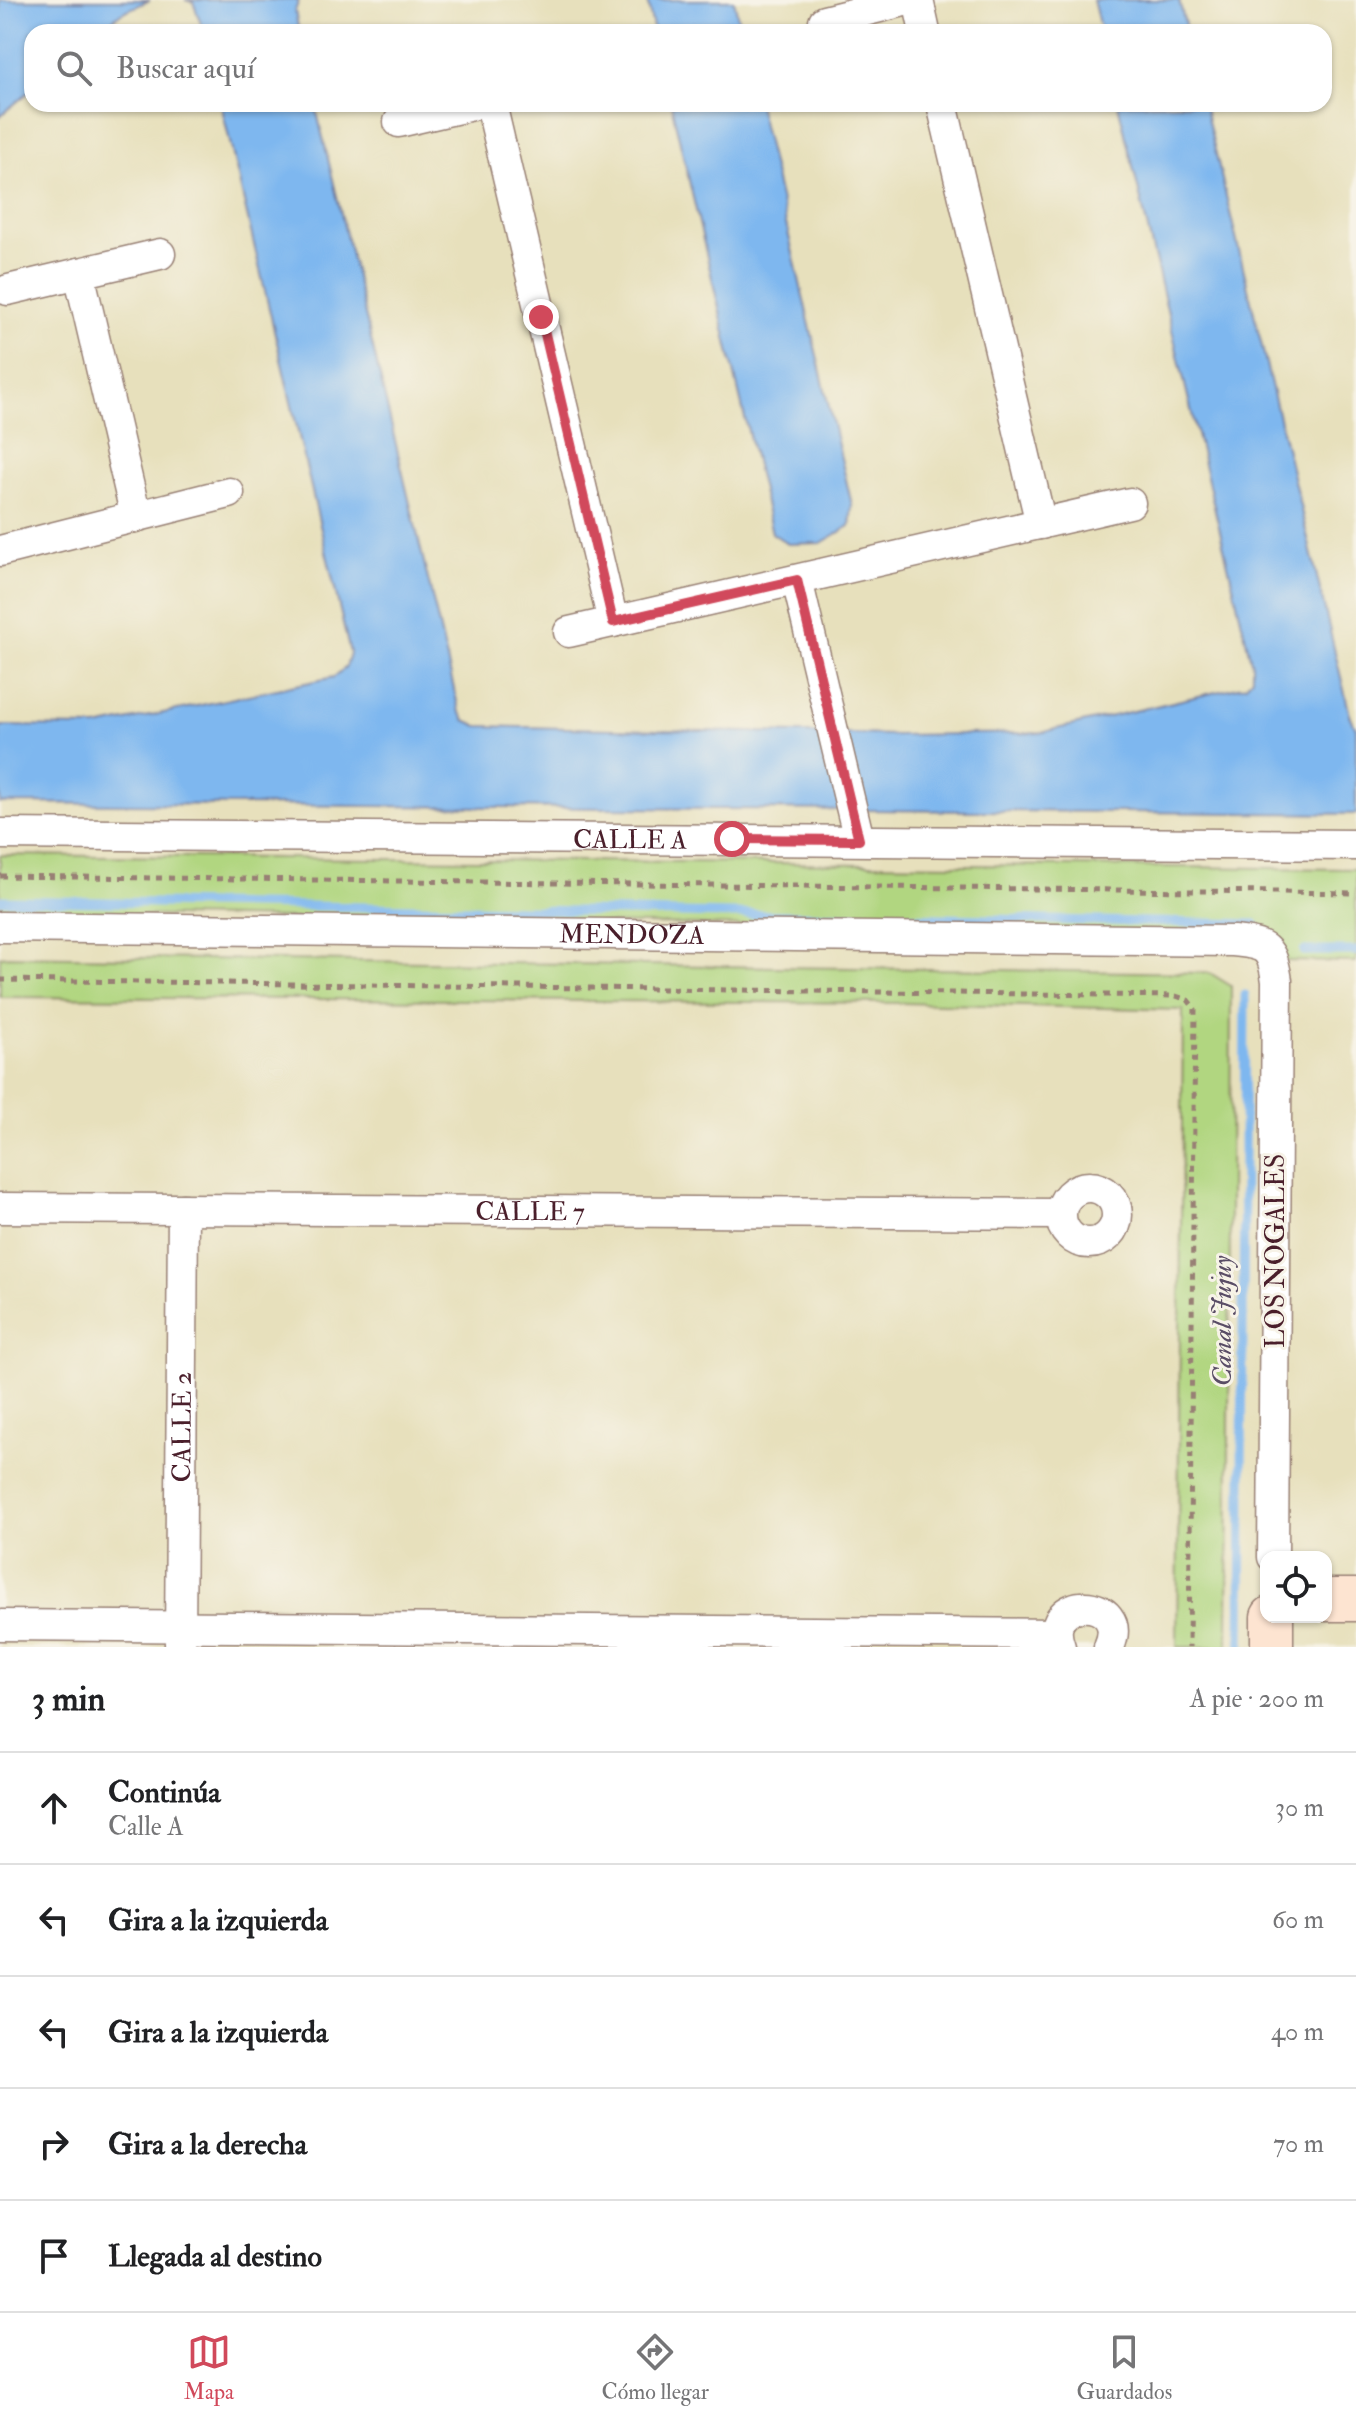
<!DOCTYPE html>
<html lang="es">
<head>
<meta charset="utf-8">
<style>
	body { margin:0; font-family:"IM FELL Double Pica",serif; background:#f2f2f2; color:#202124 }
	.controls { position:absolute; right:24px; bottom:24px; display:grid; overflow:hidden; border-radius:16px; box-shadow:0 2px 6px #0004 }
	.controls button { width:72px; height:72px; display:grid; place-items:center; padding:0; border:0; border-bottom:2px solid #e0e0e0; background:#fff; color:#202124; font:40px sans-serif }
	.stop { position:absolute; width:24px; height:24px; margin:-18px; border:6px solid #d1495b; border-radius:50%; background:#fff }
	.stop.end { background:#d1495b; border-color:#fff; box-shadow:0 2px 8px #0008 }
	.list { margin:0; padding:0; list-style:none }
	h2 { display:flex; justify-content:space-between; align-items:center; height:104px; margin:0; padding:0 32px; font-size:34px }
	h2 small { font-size:26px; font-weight:400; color:#757577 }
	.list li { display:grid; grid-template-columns:52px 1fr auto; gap:24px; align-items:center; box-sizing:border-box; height:112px; padding:0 32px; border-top:2px solid #e0e0e0 }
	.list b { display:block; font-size:30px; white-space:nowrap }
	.list p { margin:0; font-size:26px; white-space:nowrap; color:#757577 }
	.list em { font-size:26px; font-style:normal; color:#757577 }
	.icon { flex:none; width:44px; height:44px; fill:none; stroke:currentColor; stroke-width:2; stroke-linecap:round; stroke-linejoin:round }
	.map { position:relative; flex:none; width:1356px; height:1647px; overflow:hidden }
	.search { position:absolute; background:#fff; box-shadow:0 2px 6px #0004; left:24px; right:24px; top:24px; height:88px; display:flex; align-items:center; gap:20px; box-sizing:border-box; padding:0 28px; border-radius:24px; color:#757577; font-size:30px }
	.sheet { height:664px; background:#fff }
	nav { display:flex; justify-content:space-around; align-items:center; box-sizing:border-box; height:112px; border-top:2px solid #e0e0e0; background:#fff; font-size:22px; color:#757577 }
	nav a { display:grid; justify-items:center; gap:4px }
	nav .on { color:#d1495b }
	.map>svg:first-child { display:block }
	.green { fill:#b1d680; stroke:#7e7a56; stroke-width:2 }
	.water { fill:#7eb7ef; stroke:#646b8d; stroke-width:2 }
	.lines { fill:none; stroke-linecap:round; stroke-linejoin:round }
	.stream { stroke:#7eb7ef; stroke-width:9 }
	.street-casing { stroke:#988074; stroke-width:33 }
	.secondary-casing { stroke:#988074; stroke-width:45 }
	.path { stroke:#988074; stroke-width:5; stroke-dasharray:6 6; stroke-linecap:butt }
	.street { stroke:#fff; stroke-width:30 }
	.secondary { stroke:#fde4d1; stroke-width:42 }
	.route { stroke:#d1495b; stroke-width:10 }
	.labels { text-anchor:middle; stroke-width:6; stroke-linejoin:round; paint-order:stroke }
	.street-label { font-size:26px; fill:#4a1f2b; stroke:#f7f3e8 }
	.water-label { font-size:28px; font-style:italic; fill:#5a4d66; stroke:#f7f3e8 }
</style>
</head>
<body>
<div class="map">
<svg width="1356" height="1647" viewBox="0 0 1356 1647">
	<rect width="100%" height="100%" fill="#f7f3e8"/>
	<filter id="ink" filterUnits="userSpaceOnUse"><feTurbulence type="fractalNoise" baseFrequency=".0125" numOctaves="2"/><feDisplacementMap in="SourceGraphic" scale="16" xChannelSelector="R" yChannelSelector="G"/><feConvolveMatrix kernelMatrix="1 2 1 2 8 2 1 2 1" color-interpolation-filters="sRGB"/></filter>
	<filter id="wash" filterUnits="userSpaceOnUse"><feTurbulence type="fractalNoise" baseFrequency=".006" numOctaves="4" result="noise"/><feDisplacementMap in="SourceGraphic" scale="32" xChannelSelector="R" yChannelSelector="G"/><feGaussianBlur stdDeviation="1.8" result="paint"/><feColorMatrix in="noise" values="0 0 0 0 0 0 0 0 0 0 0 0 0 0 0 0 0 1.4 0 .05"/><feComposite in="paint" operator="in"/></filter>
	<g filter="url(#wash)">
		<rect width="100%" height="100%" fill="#e7e0bc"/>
		<path class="green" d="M0,855L1356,869V962L1284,961L1283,940L1278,935L0,913Z
			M0,956L1210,973L1231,986L1228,1647H1177L1183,1010L902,1003L0,997Z"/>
		<path class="water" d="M0,0H150L121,13L98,32H32V89L0,116Z
			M185,0H299L295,11L299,32H204L193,2Z
			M647,0H734L741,32H654Z
			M1093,0H1179L1187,32H1101Z
			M221,104H315L459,710L465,720L478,726L896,735L1039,733L1246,685L1252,677V665L1118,104H1204L1350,715L1356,728V814L0,803V726L97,727L334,677L346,667L350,653Z
			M671,104H758L852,505L850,526L821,543L788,544L772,533Z"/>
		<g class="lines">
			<path class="stream" d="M0,900L1255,924
				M1304,951H1356
				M1241,1647L1245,995"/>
		</g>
	</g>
	<g filter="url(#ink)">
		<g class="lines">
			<defs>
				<g id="street">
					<path d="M918,0L925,32"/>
					<path d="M824,21L908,0"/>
					<path d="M491,104L613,622"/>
					<path d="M942,104L1041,524"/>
					<path d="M399,122L477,104"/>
					<path d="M79,273L136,517"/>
					<path d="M8,290L160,254"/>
					<path d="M0,551L229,493"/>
					<path d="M797,580L859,840"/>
					<path d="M569,632L1130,503"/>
					<path id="s1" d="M0,834L1356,845"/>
					<path id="s2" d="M0,927L1233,941C1266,944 1272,947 1277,981L1273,1557"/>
					<circle cx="1089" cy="1215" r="28"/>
					<path id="s3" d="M0,1208L1060,1214"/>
					<path d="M0,1625L1056,1634"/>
					<path id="s4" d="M180,1645L183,1209"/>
					<path d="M1060,1647C1039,1592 1132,1595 1109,1647"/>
				</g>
				<path id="secondary" d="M1326,1600H1356
					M1272,1647V1617"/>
			</defs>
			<use href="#street" class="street-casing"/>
			<use href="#secondary" class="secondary-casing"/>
			<path class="path" d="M0,876L1356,893
				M0,980L1176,996L1188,1000L1195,1009L1189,1647"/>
			<use href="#street" class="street"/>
			<use href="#secondary" class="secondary"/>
		</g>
	</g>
	<g class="lines" filter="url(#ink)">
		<path class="route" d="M541,317L613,622L797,580L859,840L732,839"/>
	</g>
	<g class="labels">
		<g class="street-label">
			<text dy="9" stroke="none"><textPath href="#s1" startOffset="630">CALLE A</textPath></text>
			<text dy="9" stroke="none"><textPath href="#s2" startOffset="632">MENDOZA</textPath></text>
			<text dy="9" stroke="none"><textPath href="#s3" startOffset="530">CALLE 7</textPath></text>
			<text transform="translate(1275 1251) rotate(-90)" y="9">LOS NOGALES</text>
			<text dy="9" stroke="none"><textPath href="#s4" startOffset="218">CALLE 2</textPath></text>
		</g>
		<g class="water-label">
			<text transform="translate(1221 1321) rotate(-90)" y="10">Canal Jujuy</text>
		</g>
	</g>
</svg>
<div class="controls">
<button><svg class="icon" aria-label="locate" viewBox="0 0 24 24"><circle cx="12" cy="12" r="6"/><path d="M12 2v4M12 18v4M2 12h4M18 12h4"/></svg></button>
</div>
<div class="stop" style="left:732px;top:839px"></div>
<div class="stop end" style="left:541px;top:317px"></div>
<div class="search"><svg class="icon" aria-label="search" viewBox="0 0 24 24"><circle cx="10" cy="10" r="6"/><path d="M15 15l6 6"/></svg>Buscar aquí</div>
</div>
<section class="sheet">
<h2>3 min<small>A pie · 200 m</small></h2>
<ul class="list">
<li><svg class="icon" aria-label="ahead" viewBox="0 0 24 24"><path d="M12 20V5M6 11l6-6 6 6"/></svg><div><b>Continúa</b><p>Calle A</p></div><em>30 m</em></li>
<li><svg class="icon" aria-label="left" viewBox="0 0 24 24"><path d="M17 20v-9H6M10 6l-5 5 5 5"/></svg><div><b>Gira a la izquierda</b></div><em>60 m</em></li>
<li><svg class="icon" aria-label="left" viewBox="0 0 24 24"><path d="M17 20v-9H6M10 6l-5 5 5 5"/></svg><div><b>Gira a la izquierda</b></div><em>40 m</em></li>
<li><svg class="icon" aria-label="right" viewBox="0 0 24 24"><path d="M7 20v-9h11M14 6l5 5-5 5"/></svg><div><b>Gira a la derecha</b></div><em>70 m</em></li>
<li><svg class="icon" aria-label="arrive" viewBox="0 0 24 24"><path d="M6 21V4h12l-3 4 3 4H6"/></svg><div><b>Llegada al destino</b></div></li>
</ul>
</section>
<nav>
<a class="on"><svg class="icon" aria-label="map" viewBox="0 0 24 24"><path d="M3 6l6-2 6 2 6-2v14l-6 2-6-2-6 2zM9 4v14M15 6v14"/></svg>Mapa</a>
<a><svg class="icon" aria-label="directions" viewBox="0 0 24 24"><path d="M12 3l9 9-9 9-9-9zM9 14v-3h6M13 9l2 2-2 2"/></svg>Cómo llegar</a>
<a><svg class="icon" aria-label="saved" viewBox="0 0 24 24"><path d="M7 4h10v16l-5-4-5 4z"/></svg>Guardados</a>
</nav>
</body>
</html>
